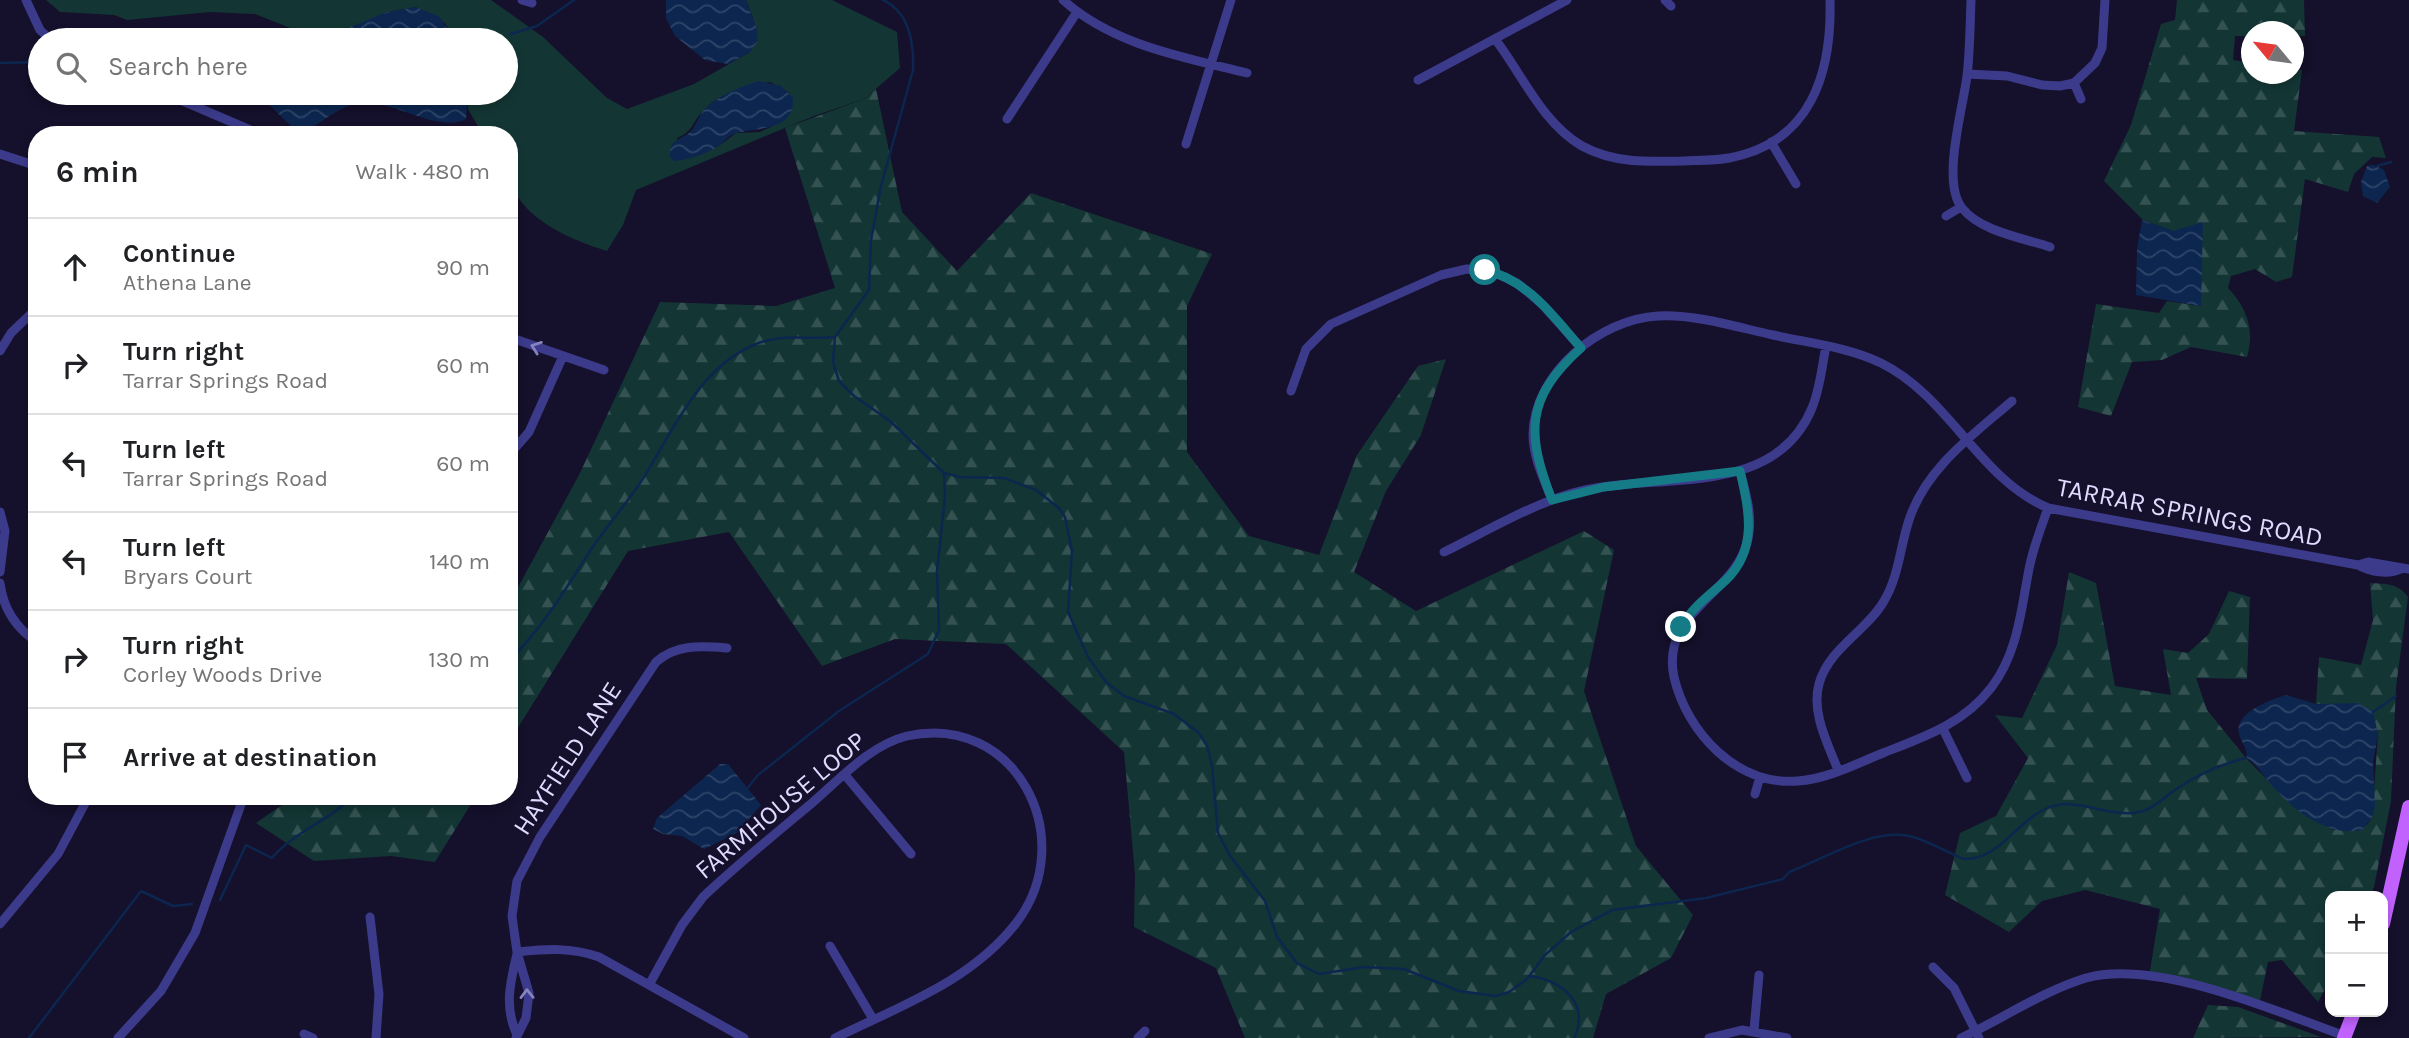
<!DOCTYPE html>
<html lang="en">
<head>
<meta charset="utf-8">
<style>
	body { margin:0; font-family:Karla,sans-serif; background:#f6f6f6; color:#202124 }
	.controls { position:absolute; right:21px; bottom:21px; display:grid; overflow:hidden; border-radius:14px; box-shadow:0 4px 10px #0003 }
	.controls button { width:63px; height:63px; display:grid; place-items:center; padding:0; border:0; border-bottom:2px solid #e0e0e0; background:#fff; color:#202124; font:35px sans-serif }
	.compass { position:absolute; left:2241px; top:21px; width:63px; height:63px; border-radius:50%; background:#fff; box-shadow:0 4px 10px #0003; rotate:299deg }
	.stop { position:absolute; width:21px; height:21px; margin:-16px; border:5px solid #157c87; border-radius:50%; background:#fff }
	.stop.end { background:#157c87; border-color:#fff; box-shadow:0 2px 7px #0008 }
	.list { margin:0; padding:0; list-style:none }
	h2 { display:flex; justify-content:space-between; align-items:center; height:91px; margin:0; padding:0 28px; font-size:30px }
	h2 small { font-size:23px; font-weight:400; color:#757577 }
	.list li { display:grid; grid-template-columns:46px 1fr auto; gap:21px; align-items:center; box-sizing:border-box; height:98px; padding:0 28px; border-top:2px solid #e0e0e0 }
	.list b { display:block; font-size:26px; white-space:nowrap }
	.list p { margin:0; font-size:23px; white-space:nowrap; color:#757577 }
	.list em { font-size:23px; font-style:normal; color:#757577 }
	.icon { flex:none; width:38px; height:38px; fill:none; stroke:currentColor; stroke-width:2; stroke-linecap:round; stroke-linejoin:round }
	.map { position:relative; flex:none; width:2409px; height:1038px; overflow:hidden }
	.search { position:absolute; background:#fff; box-shadow:0 4px 10px #0003; left:28px; top:28px; width:490px; height:77px; display:flex; align-items:center; gap:18px; box-sizing:border-box; padding:0 24px; border-radius:38px; color:#757577; font-size:26px }
	.panel { position:absolute; background:#fff; box-shadow:0 4px 10px #0003; left:28px; top:126px; width:490px; height:679px; border-radius:28px }
	.map>svg:first-child { display:block }
	.green { fill:#133634; fill-rule:evenodd }
	.forest { fill:url(#forest-firs) }
	.water { fill:url(#water-waves) }
	.lines { fill:none; stroke-linecap:round; stroke-linejoin:round }
	.stream { stroke:#0c264f; stroke-width:2.5 }
	.minor { stroke:#3c3b8b; stroke-width:9 }
	.primary { stroke:#c162ff; stroke-width:14 }
	.oneway { stroke:#8583bf }
	.route { stroke:#157c87; stroke-width:9 }
	.labels { text-anchor:middle; stroke-width:5; stroke-linejoin:round; paint-order:stroke }
	.street-label { font-size:26px; fill:#dedbff; stroke:#15102b }
</style>
</head>
<body>
<div class="map">
<svg width="2409" height="1038" viewBox="0 0 2409 1038">
	<defs>
		<pattern id="forest-firs" width="22" height="20" patternUnits="userSpaceOnUse" patternTransform="scale(1.75)"><rect width="22" height="20" fill="#133634"/><path d="M5 1l3.5 6h-7zM16 11l3.5 6h-7z" fill="#355252"/></pattern>
		<pattern id="water-waves" width="16" height="10" patternUnits="userSpaceOnUse" patternTransform="scale(1.75)"><rect width="16" height="10" fill="#0c264f"/><path d="M0 5q4-4 8 0t8 0" fill="none" stroke="#2f4569"/></pattern>
	</defs>
	<rect width="100%" height="100%" fill="#15102b"/>
	<path class="green" d="M46,0H491L543,37L607,98L627,109L694,84L750,52L753,17L746,0H832L897,32L900,68L864,99L814,116L636,190L623,225L607,251C571,240 521,219 509,179C506,166 509,148 509,135H483L468,109V93H506V40H454L445,23L416,7L387,12L354,27L313,37L255,14L210,12L127,20L114,15L60,12ZM770,82L790,93L779,123L760,132L736,133L720,145L681,160L677,138C693,132 692,122 703,111C720,93 746,85 770,82Z"/>
	<path class="forest" d="M2177,0H2304L2305,36H2294V32H2252L2251,36H2235L2233,60L2251,63L2252,74H2294V69L2302,70L2294,131L2379,137L2386,158L2372,157L2354,174L2348,192L2305,179L2292,277L2276,282L2255,269L2231,276L2228,288C2247,308 2255,330 2247,357L2191,347L2162,360L2132,362L2111,416L2078,407L2096,304L2159,313L2167,301L2200,306L2173,231L2143,220L2104,181L2131,125L2161,24L2175,20Z
		M876,89L902,212L957,271L1031,193L1212,254L1187,306V452L1249,536L1319,555L1357,455L1418,366L1446,359L1421,435L1386,491L1354,572L1416,611L1584,531L1614,550L1584,691L1636,846L1693,915L1671,958L1606,994L1593,1038H1245L1216,968L1134,927L1135,874L1124,752L1006,644L895,639L822,666L729,532L628,551L509,742V604L579,475L660,302L776,306L835,288L785,128L864,99Z
		M2069,572L2096,583L2115,686L2171,695L2163,649L2188,653L2209,634L2229,591L2250,597L2247,679L2196,678L2207,710L2246,758L2282,795L2334,830L2367,825L2372,818L2378,734L2372,712L2316,704L2319,657L2361,665L2373,620L2370,583C2386,584 2398,583 2408,597L2396,687L2391,801L2374,887L2370,896H2330V980L2318,1002L2282,960L2268,962L2259,1005L2149,977L2160,909L2085,890L2042,901L2009,932L1945,895L1960,833L1996,816L2028,758L1995,715L2022,718L2057,645Z
		M295,796H476L435,862L391,856L314,861L256,823Z
		M2208,1005L2238,1007L2321,1037L2193,1038Z"/>
	<path class="water" d="M666,0H746L757,29L758,41L750,52L728,64L705,60L675,36L666,18Z
		M416,7L440,17L454,40H300L333,34L387,12Z
		M759,81L781,86L793,97C796,133 754,127 734,134C728,136 726,140 721,144C711,153 688,160 674,161L670,157C669,140 678,141 689,133C696,128 698,116 704,110C718,96 741,86 759,81Z
		M257,93H468L466,119C437,134 391,98 359,103C339,106 323,122 306,131L291,126Z
		M2374,165L2384,170L2390,187L2377,203L2363,196L2361,182L2367,166Z
		M2142,220L2173,231L2203,222L2201,306L2136,295L2137,249Z
		M2286,695L2316,704L2358,703L2373,712L2378,734L2373,762L2375,806L2372,818L2362,830C2327,838 2290,808 2269,782C2261,773 2256,763 2246,758C2248,749 2243,745 2240,737C2230,714 2270,700 2286,695Z
		M720,764H728L761,805L737,833L704,849L682,836L663,834L653,829L657,818Z"/>
	<g class="lines">
		<path class="stream" d="M883,0C910,12 914,44 913,70L881,186L871,240L869,290L835,337L833,362L839,381L854,396L890,421L944,473L960,477L1004,478L1036,490L1059,508L1065,517L1072,551L1068,612L1088,657L1106,682L1124,696L1174,714L1199,733L1207,746L1212,765L1218,833L1230,856L1265,901L1277,937L1297,963L1319,974L1364,967L1404,969L1459,991L1496,996L1509,992L1527,979L1545,955L1571,932L1612,910L1706,898L1783,879L1789,872C1824,859 1875,826 1913,837C1930,842 1947,852 1964,859C1998,860 2015,824 2043,810C2075,794 2100,816 2132,813C2152,812 2162,798 2178,788C2199,774 2221,764 2246,758
			M511,34L537,26L574,0
			M0,63L40,62
			M2377,166L2391,162
			M509,661C542,628 564,592 588,554C605,528 625,506 642,480C673,431 699,367 756,344C783,333 807,340 835,337
			M2373,712L2396,696
			M746,790L758,775L839,711L928,654L939,630L937,571L945,497L944,473
			M220,900L246,845L272,858C295,831 329,821 354,796
			M1529,976C1561,980 1591,1003 1574,1038
			M29,1038L141,891L173,906L192,904"/>
		<path class="minor" d="M26,0L40,30L51,40
			M522,0L532,3
			M1063,0C1113,45 1183,57 1247,73
			M1665,0L1671,6
			M1971,0C1970,25 1970,51 1967,76C1963,108 1941,182 1962,208C1981,232 2024,238 2050,247
			M1495,39C1522,74 1542,123 1582,146C1613,163 1647,162 1681,161C1697,160 1713,161 1729,158C1811,143 1832,73 1830,0
			M1967,74L2007,76L2042,85L2060,86L2074,83L2095,63L2102,48L2105,0
			M1418,80L1567,0
			M2074,83L2081,99
			M164,93L262,135
			M1007,119L1077,12
			M1771,142L1796,184
			M1186,144L1231,0
			M0,154L37,166
			M1946,216L1961,207
			M509,337L604,370
			M0,351L11,333L37,308
			M1291,391L1306,349L1331,324L1441,275L1467,269L1493,272L1517,283L1543,305L1581,348
			M509,455L529,432L563,356
			M1740,471C1746,494 1753,516 1748,539C1736,595 1660,611 1674,677C1687,733 1737,786 1798,781C1827,779 1856,764 1883,753C1924,737 1963,724 1991,688C2018,653 2021,610 2029,569C2033,548 2041,528 2048,508
			M1552,500C1544,479 1533,458 1533,434C1534,373 1600,319 1658,316C1696,314 1736,327 1773,335C1809,343 1848,347 1881,363C1950,397 1978,478 2048,508L2358,565C2371,572 2388,575 2401,569
			M0,512L5,531L0,572
			M1444,552C1489,530 1536,501 1585,490C1662,473 1775,498 1812,408C1820,389 1822,366 1826,346
			M2358,565L2368,562L2409,569
			M0,583C3,608 16,628 37,642
			M1943,729L1967,778
			M1838,770C1828,744 1811,713 1819,684C1828,649 1867,631 1884,601C1899,576 1900,547 1909,520C1926,468 1973,435 2012,401
			M845,775L911,854
			M1755,794L1760,777
			M370,917L379,994L376,1038
			M0,924L58,854L89,796
			M830,946L873,1019
			M517,952C547,949 570,947 599,957L744,1038
			M517,954C510,983 504,1007 517,1035
			M1933,967L1954,988L1979,1038
			M649,985L682,925L703,897C738,864 775,834 812,803C840,779 870,745 907,736C1016,712 1080,838 1017,922C972,981 900,1006 835,1038
			M1754,1030L1759,975
			M304,1034L313,1038
			M118,1038L161,991L195,933L244,796
			M516,1038L526,1018L529,993L517,952L512,916L517,881L540,837L656,662C677,644 700,646 727,648
			M1138,1038L1145,1031
			M1709,1038L1742,1030L1787,1038
			M1961,1038C2002,1019 2043,991 2086,978C2157,958 2277,1012 2345,1036"/>
		<path class="primary" d="M2383,924L2409,807
			M2344,1038L2354,1012"/>
	</g>
	<defs><path id="oneway-chevron" d="M-2-3.5L2.5 0L-2 3.5" fill="none" stroke-width="1.6" stroke-linecap="round" stroke-linejoin="round" transform="scale(1.75)"/></defs>
	<g class="oneway">
		<use href="#oneway-chevron" transform="translate(536 347) rotate(-160)"/>
		<use href="#oneway-chevron" transform="translate(527 994) rotate(-91)"/>
	</g>
	<g class="lines">
		<path class="route" d="M1485,270C1528,280 1553,316 1581,348C1524,399 1527,435 1552,500L1604,487L1740,471C1749,510 1758,549 1726,580C1710,595 1692,607 1681,627"/>
	</g>
	<g class="labels">
		<g class="street-label">
			<text transform="translate(2190 512) rotate(11)" y="9">TARRAR SPRINGS ROAD</text>
			<text transform="translate(567 758) rotate(-57)" y="9">HAYFIELD LANE</text>
			<text transform="translate(780 805) rotate(-40)" y="9">FARMHOUSE LOOP</text>
		</g>
	</g>
</svg>
<div class="controls">
<button>+</button>
<button>−</button>
</div>
<svg class="compass" viewBox="-18 -18 36 36"><path d="M0-13l5 13h-10z" fill="#e53935"/><path d="M0 13l5-13h-10z" fill="#757577"/></svg>
<div class="stop" style="left:1485px;top:270px"></div>
<div class="stop end" style="left:1681px;top:627px"></div>
<div class="search"><svg class="icon" aria-label="search" viewBox="0 0 24 24"><circle cx="10" cy="10" r="6"/><path d="M15 15l6 6"/></svg>Search here</div>
<section class="panel">
<h2>6 min<small>Walk · 480 m</small></h2>
<ul class="list">
<li><svg class="icon" aria-label="ahead" viewBox="0 0 24 24"><path d="M12 20V5M6 11l6-6 6 6"/></svg><div><b>Continue</b><p>Athena Lane</p></div><em>90 m</em></li>
<li><svg class="icon" aria-label="right" viewBox="0 0 24 24"><path d="M7 20v-9h11M14 6l5 5-5 5"/></svg><div><b>Turn right</b><p>Tarrar Springs Road</p></div><em>60 m</em></li>
<li><svg class="icon" aria-label="left" viewBox="0 0 24 24"><path d="M17 20v-9H6M10 6l-5 5 5 5"/></svg><div><b>Turn left</b><p>Tarrar Springs Road</p></div><em>60 m</em></li>
<li><svg class="icon" aria-label="left" viewBox="0 0 24 24"><path d="M17 20v-9H6M10 6l-5 5 5 5"/></svg><div><b>Turn left</b><p>Bryars Court</p></div><em>140 m</em></li>
<li><svg class="icon" aria-label="right" viewBox="0 0 24 24"><path d="M7 20v-9h11M14 6l5 5-5 5"/></svg><div><b>Turn right</b><p>Corley Woods Drive</p></div><em>130 m</em></li>
<li><svg class="icon" aria-label="arrive" viewBox="0 0 24 24"><path d="M6 21V4h12l-3 4 3 4H6"/></svg><div><b>Arrive at destination</b></div></li>
</ul>
</section>
</div>
</body>
</html>
